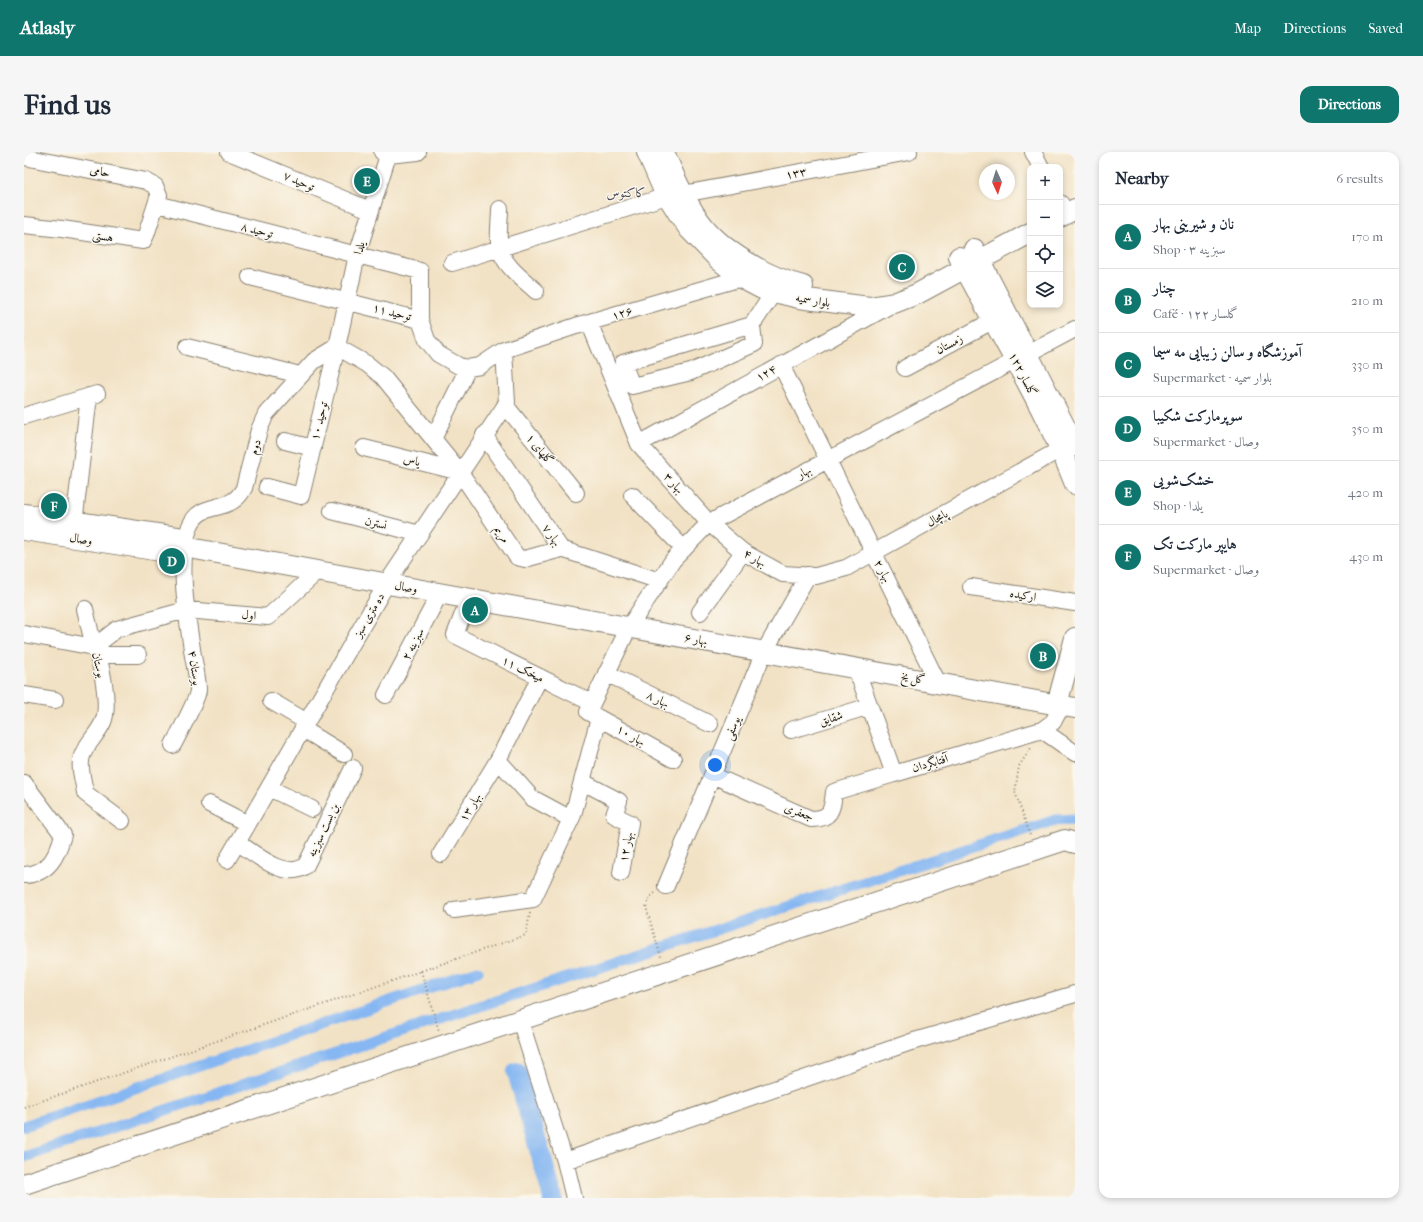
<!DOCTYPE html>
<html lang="en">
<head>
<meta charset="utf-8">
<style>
	body { margin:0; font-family:"IM FELL French Canon",Amiri,serif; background:#f6f6f7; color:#1f2937 }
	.controls { position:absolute; right:12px; top:12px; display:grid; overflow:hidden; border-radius:8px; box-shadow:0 2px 6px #0003 }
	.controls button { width:36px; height:36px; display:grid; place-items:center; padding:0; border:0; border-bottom:1px solid #e0e1e3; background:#fff; color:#1f2937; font:20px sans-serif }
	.compass { position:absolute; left:955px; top:12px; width:36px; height:36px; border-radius:50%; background:#fff; box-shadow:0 2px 6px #0003; rotate:176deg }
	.you { position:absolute; left:691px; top:613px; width:14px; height:14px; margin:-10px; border:3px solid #fff; border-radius:50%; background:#1a73e8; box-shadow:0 0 0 6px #1a73e833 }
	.badge { display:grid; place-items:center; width:26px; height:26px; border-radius:50%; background:#0f766e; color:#fff; font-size:13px; font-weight:700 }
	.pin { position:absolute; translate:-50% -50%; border:2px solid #fff; box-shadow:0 1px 4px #0006 }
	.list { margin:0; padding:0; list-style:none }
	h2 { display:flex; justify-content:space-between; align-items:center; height:52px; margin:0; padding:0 16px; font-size:17px }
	h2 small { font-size:13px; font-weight:400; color:#747a83 }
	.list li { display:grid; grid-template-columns:26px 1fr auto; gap:12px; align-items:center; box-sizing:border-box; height:64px; padding:0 16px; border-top:1px solid #e0e1e3 }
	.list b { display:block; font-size:15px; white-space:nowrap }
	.list p { margin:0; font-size:13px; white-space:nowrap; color:#747a83 }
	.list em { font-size:13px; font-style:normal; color:#747a83 }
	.icon { flex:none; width:22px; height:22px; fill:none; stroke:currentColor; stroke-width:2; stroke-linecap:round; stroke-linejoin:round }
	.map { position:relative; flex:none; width:1051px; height:1046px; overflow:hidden; border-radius:12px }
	header { display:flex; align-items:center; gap:24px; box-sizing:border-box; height:56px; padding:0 20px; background:#0f766e; color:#fff }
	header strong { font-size:19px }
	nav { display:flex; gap:22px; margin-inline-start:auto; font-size:14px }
	.intro { display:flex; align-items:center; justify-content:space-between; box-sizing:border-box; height:96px; padding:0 24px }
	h1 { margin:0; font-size:28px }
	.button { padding:10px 18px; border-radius:12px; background:#0f766e; color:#fff; font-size:14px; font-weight:700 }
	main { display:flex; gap:24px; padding:0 24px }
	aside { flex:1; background:#fff; border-radius:12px; box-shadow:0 2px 6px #0003 }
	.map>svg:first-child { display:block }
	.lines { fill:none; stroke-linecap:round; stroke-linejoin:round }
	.canal { stroke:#86b7f2; stroke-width:11 }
	.river { stroke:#86b7f2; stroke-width:20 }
	.minor-casing { stroke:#877f70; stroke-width:18 }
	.major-casing { stroke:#877f70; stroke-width:22 }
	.path { stroke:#877f70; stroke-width:2; stroke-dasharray:1 3; stroke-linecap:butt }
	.minor { stroke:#fff; stroke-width:16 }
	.major { stroke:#fff; stroke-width:20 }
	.labels { text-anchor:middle; stroke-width:3; stroke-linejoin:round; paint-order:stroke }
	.street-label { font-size:12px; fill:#1c1c1c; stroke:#fbf7ec }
	.neighbourhood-label { font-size:13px; fill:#4d4a59; stroke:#fbf7ec }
</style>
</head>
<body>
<header>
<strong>Atlasly</strong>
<nav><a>Map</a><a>Directions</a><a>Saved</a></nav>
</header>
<div class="intro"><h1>Find us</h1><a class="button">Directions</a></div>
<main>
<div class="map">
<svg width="1051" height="1046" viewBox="0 0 1051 1046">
	<rect width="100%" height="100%" fill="#fbf7ec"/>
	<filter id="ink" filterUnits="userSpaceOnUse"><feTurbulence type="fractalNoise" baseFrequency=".025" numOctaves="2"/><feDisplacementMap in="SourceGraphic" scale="8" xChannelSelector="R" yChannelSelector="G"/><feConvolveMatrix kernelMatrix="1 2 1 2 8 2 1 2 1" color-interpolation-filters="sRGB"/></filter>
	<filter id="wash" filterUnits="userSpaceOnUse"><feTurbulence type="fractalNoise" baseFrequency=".012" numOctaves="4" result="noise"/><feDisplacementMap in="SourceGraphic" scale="16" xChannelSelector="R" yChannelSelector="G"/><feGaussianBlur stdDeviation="0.9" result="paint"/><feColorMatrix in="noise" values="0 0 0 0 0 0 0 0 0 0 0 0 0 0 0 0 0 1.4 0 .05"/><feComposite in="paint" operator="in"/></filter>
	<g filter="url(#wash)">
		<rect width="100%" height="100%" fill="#f2e2c5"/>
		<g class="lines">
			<path class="canal" d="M0,974L454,819
				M0,1005L462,852L1032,668L1051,667"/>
			<path class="river" d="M493,920L529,1046"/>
		</g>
	</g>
	<g filter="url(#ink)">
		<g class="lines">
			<defs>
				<path id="minor" d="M205,0L346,58
					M358,0L364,3L394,0
					M1009,0L1017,15
					M0,5L122,29L131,34L135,43L122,83L119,89L38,77L0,73
					M659,42L885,0
					M1036,51L1037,52
					M133,52L396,119V168
					M476,57C476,69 473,86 476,97C480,114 500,128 512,139
					M428,111L643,44
					M226,125L396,168L403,188L414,202L435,214L444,216L456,214L480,198L552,174L717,126
					M565,170L615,292L685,371L719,400L759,422L792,424L822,416L1046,292
					M728,173L730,192L667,220L608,234L599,211L728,173L750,140
					M163,195L276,223
					M313,195L343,212L359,225L436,320L493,405L501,407L537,397
					M757,213L914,531
					M881,216L970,168
					M481,253L552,341
					M0,264L73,242
					M460,283L537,397L636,429
					M409,287L444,216
					M261,289L289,296
					M615,292L863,155
					M340,296L436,320
					M243,335L277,344L313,195L333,103L365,0
					M608,343L660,397
					M308,359L396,382
					M49,380L65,244
					M947,435L1051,451
					M445,446L431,483L568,551
					M676,460L719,400
					M0,482L70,495L61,457
					M74,503H114
					M832,516L870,622L1018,578L1029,570L1038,553
					M582,521L686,572
					M0,543L31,548
					M362,543L416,441
					M247,549L283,570
					M279,577L320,602
					M767,578L846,554
					M1018,578L1051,601
					M149,593C154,583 174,547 174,538C174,527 171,515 169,504C164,468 152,409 166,374C178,346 206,364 220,336L235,278L242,262L290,209L313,195
					M649,607L564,560L605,475L649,408L685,371L1051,177
					M474,608L508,646L547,667
					M688,623L787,667C808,667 808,657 810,640L870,622
					M559,630L595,649L590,663L606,671L597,721
					M0,631L39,683C33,704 25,722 0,723
					M245,636L288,657
					M185,652L224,672
					M98,669L61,641C60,630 54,615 58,604C62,592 74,582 79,570C86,554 78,511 70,495L93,477L162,458L244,465L294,419
					M213,690C230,701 263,730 282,713L329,616
					M417,702L474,608L516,525
					M203,708L363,431L483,251L480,198
					M642,734L740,500L784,423
					M430,758L509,747L549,663L575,566
					M496,868L541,1009L550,1046
					M541,1009L887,890L1051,842"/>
				<path id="major" d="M623,0L639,37L654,61L665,77L695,108L717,126L738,137L775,146L845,155L870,151L893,142L1006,81
					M640,0C650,24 660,47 675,68C697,99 743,125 779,134
					M1036,65L1051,57
					M950,97L1051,294
					M935,105C974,181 1020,253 1051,332
					M0,362L153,385L160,395
					M0,378L150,401L160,395L1051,556
					M1038,553L1035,545L1051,486
					M0,1032L1041,688L1051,691"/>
			</defs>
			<use href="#minor" class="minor-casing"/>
			<use href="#major" class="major-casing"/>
			<path class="path" d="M1006,683L991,640L995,614L1007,596
				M631,741L626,745L622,755L637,805
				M397,819L415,879
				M0,955L502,783L506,761"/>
			<use href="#minor" class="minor"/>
			<use href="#major" class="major"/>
		</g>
	</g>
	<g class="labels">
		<g class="street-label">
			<text transform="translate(76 19) rotate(11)" y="4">حامی</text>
			<text transform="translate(772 21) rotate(-10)" y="4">۱۳۳</text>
			<text transform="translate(275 29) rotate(23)" y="4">توحید ۷</text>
			<text transform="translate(233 78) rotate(15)" y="4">توحید ۸</text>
			<text transform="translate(79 84) rotate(10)" y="4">هستی</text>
			<text transform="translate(335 96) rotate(-75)" y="4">یلدا</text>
			<text transform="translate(789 148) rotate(10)" y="4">بلوار سمیه</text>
			<text transform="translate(368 160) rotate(14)" y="4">توحید ۱۱</text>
			<text transform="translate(598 161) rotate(-16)" y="4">۱۲۶</text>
			<text transform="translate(925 192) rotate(-28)" y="4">زمستان</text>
			<text transform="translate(742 221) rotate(-29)" y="4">۱۲۴</text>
			<text transform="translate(999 222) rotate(63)" y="4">گلسار ۱۲۲</text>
			<text transform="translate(295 269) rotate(-76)" y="4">توحید ۱۰</text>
			<text transform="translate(231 295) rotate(-75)" y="4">دوم</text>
			<text transform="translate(516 297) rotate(51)" y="4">گلهای ۱</text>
			<text transform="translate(388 308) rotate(14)" y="4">یاس</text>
			<text transform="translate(780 320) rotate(-28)" y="4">بهار</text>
			<text transform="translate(650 331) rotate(48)" y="4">بهار ۳</text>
			<text transform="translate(913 366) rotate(-29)" y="4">پامچال</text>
			<text transform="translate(352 371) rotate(14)" y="4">نسترن</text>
			<text transform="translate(478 382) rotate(56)" y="4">مریم</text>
			<text transform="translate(528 383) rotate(55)" y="4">بهار ۷</text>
			<text transform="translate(57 387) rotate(9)" y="4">وصال</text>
			<text transform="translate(731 406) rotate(30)" y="4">بهار ۴</text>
			<text transform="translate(859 419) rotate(63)" y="4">بهار ۲</text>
			<text transform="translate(382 435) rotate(10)" y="4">وصال</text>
			<text transform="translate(999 443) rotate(9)" y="4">ارکیده</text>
			<text transform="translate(225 463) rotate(5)" y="4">اول</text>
			<text transform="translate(345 463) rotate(-60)" y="4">ده متری سبز</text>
			<text transform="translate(672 487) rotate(10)" y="4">بهار ۶</text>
			<text transform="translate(389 492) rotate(-62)" y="4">سبزینه ۲</text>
			<text transform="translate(75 513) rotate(77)" y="4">بوستان</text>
			<text transform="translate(171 516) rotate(82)" y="4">بوستان ۴</text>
			<text transform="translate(499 517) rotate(26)" y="4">میخک ۱۱</text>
			<text transform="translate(889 526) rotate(10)" y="4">گل یخ</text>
			<text transform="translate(634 547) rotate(26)" y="4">بهار ۸</text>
			<text transform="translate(807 566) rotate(-17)" y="4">شقایق</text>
			<text transform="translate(708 576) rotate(-67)" y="4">یوسفی</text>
			<text transform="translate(607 583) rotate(29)" y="4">بهار ۱۰</text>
			<text transform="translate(906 611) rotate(-16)" y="4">آفتابگردان</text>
			<text transform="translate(446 655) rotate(-59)" y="4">بهار ۱۳</text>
			<text transform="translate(775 660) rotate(20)" y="4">جعفری</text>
			<text transform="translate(299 678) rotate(-64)" y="4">بن بست سبزینه</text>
			<text transform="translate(602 695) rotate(-79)" y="4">بهار ۱۲</text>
		</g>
		<g class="neighbourhood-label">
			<text x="602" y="45">کاکتوس</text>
		</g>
	</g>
</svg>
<div class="controls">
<button>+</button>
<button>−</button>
<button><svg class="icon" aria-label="locate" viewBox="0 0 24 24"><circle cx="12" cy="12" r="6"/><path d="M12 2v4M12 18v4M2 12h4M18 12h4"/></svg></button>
<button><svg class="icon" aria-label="layers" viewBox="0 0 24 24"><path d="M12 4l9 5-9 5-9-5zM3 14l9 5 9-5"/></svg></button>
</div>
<svg class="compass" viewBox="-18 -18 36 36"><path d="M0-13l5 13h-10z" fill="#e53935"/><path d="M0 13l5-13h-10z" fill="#747a83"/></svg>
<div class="you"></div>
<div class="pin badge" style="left:451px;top:458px">A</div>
<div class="pin badge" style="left:1019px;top:504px">B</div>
<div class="pin badge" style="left:878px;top:115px">C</div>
<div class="pin badge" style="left:148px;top:409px">D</div>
<div class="pin badge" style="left:343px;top:29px">E</div>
<div class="pin badge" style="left:30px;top:354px">F</div>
</div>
<aside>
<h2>Nearby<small>6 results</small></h2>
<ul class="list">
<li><span class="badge">A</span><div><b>نان و شیرینی بهار</b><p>Shop · سبزینه ۳</p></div><em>170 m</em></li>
<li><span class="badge">B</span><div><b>چنار</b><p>Café · گلسار ۱۲۲</p></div><em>210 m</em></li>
<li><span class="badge">C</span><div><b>آموزشگاه و سالن زیبایی مه سیما</b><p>Supermarket · بلوار سمیه</p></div><em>330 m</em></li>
<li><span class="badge">D</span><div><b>سوپرمارکت شکیبا</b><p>Supermarket · وصال</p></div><em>350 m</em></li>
<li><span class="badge">E</span><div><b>خشک‌شویی</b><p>Shop · یلدا</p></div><em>420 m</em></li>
<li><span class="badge">F</span><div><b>هایپر مارکت تک</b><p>Supermarket · وصال</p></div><em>430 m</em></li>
</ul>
</aside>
</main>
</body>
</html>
